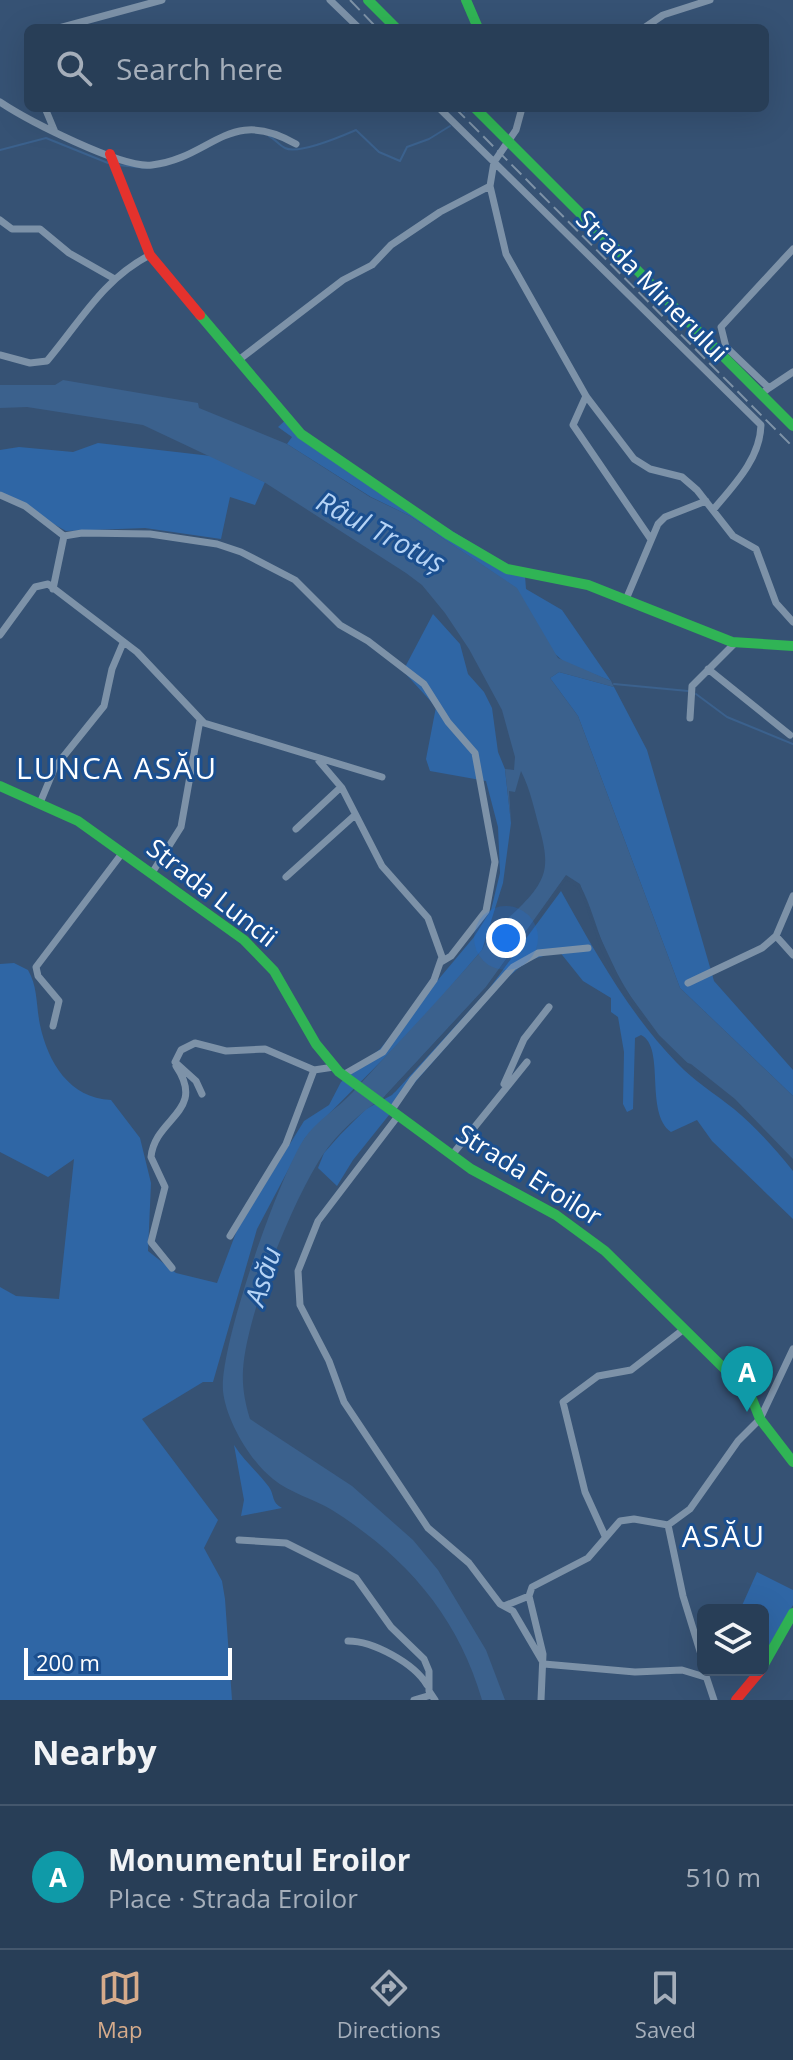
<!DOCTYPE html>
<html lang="en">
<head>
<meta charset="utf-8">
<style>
	body { margin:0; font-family:"Open Sans",sans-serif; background:#344961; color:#f1f3f6 }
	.controls { position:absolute; right:24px; bottom:24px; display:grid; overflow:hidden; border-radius:12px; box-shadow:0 8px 32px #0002 }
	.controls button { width:72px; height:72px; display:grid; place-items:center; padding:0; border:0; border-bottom:2px solid #44576d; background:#283e57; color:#f1f3f6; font:40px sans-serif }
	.scale { position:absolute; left:24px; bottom:20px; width:208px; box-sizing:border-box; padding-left:8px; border:4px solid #fff; border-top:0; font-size:22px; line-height:28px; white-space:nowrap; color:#fff; -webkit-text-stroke:6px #1b4f8f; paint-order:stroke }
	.you { position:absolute; left:506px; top:938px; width:28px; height:28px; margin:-20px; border:6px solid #fff; border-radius:50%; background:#1a73e8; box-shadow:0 0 0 12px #1a73e833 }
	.badge { display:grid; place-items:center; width:52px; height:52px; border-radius:50%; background:#d6ab8b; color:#fff; font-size:26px; font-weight:700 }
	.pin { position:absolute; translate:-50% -66px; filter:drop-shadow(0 2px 4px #0008) }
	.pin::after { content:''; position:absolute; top:42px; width:28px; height:24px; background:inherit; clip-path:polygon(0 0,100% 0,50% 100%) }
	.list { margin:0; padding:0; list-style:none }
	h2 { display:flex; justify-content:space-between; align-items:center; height:104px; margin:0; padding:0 32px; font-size:34px }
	h2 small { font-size:26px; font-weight:400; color:#a5aeba }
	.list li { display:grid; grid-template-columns:52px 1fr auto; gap:24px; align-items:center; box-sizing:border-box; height:144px; padding:0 32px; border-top:2px solid #44576d }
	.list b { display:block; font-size:30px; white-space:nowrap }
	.list p { margin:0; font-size:26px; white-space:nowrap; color:#a5aeba }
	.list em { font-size:26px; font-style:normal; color:#a5aeba }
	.icon { flex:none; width:44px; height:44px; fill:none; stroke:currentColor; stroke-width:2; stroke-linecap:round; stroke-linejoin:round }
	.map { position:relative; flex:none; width:793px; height:1700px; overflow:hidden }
	.search { position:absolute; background:#283e57; box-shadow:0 8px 32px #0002; left:24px; right:24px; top:24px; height:88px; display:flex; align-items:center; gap:20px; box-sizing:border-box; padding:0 28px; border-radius:12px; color:#a5aeba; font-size:30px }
	.sheet { height:248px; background:#283e57 }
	nav { display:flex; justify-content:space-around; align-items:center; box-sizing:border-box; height:112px; border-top:2px solid #44576d; background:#283e57; font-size:22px; color:#a5aeba }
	nav a { display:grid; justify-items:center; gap:4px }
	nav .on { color:#d6ab8b }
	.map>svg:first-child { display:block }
	.green { fill:#2f66a5 }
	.water { fill:#3b618d }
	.pier { fill:#365274 }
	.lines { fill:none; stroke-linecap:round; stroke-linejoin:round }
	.stream { stroke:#3b618d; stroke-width:2 }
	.street { stroke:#7d92a8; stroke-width:7 }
	.fast { stroke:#30b455; stroke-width:10 }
	.jam { stroke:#e5322d; stroke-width:10 }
	.rail { stroke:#7e92a7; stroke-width:2; stroke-dasharray:14 6; stroke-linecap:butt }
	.labels { text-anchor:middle; stroke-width:6; stroke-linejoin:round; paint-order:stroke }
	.street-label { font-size:26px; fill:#fff; stroke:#1b4f8f }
	.water-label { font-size:28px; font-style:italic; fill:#b5d3f5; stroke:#1b4f8f }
	.quarter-label { font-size:30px; letter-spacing:2px; fill:#fff; stroke:#1b4f8f }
</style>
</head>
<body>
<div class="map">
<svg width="793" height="1700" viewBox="0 0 793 1700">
	<rect width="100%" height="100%" fill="#365274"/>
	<path class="green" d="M290,416L304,432L413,507L525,576L526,589L562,610L611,681L564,662L553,652L516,588L410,516L371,497L287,444L292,437L278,427Z
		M98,443L211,456L265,482L255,505L230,497L221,539L145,528L66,531L0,494V450L19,447L73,452Z
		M433,614L460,644L468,674L484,692L492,708L498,752L505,769L511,823L503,883L482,950L420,1022L305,1138L257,1229L213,1382H203L142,1419L218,1520L204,1548L222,1581L225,1599L232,1700H0V1287L16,1296L59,1299L74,1159L48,1177L0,1152V964L14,963L28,970C38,987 36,1006 40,1025C48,1062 69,1098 111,1100L140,1138L151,1183L148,1251L176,1273L217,1283L237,1230L304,1121L329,1105L341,1082L380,1049L474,937L491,910L500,873L498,827L486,781L430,771L426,759L436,707L403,671Z
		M559,672L614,687L647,750L714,981L793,1070V1096L680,988L578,716L550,678Z
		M561,891C594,950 629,1014 677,1063C694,1081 714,1093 734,1109C756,1127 775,1149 793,1171V1219L712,1141L697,1120L671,1132C644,1113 666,1047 641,1035L635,1038L633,1109L627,1112L623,1104L624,1052L618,1017L611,1012V998L583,981L559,951L527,961L507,978L417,1080L353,1160L337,1186L318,1168L324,1153L340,1135L366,1109L392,1095L488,990Z
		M234,1445C244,1461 258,1472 269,1487C275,1496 271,1502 282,1508L241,1516L244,1500Z
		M757,1572L793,1590V1605L763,1656V1610H740Z"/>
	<path class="water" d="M63,380L198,403L199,408L287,444L370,497L410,516L517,588L558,658L611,681L614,687L559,672L550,678L578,716L680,988L793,1096V1159L735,1099L691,1064C665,1059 616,975 605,949C596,928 591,905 580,885L566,876L486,987L384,1097C361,1112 337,1133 322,1156C292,1202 246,1316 243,1370C242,1387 245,1403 250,1419L352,1486L413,1540L438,1570L486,1650L505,1700H482C458,1616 405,1556 332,1510C314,1499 290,1493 273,1479C250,1461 226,1420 223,1391C219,1347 278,1179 304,1139C316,1121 337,1109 352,1093C395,1046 440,999 482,950C490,931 505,922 519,908C547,880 550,867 540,830C534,809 531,791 521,771L515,792L509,791L511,823L505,769L514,770L515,757L502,710L469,649L445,613L422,585L406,573L264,482L143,425L27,407L0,408V385H55Z"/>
	<path class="pier" d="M566,875L580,884L593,922L623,986L659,1035L705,1080L681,1066L620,988L601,950L583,898L577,887L566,880L488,990L395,1092L384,1097L486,987Z"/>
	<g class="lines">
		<path class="stream" d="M464,112L465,108
			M269,136C275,139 280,146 285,148C299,155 342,136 356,130L379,152L400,161L407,147L429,139L450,126
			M0,150L46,138L108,163
			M118,165L147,168
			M614,684L688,691
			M696,694L727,717L793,744"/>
		<path class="street" d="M330,0L359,28
			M59,28L162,0
			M644,28L663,15L710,0
			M0,102C27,120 122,169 152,165C212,158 229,105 296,144
			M45,108L55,132
			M439,108L761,425C760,459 734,485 713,510
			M522,108L516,130L494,162L490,186L506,254L586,396L634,459L650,469L682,477L697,490L733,536L756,549L776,603L793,622
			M0,220L12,229H40L69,253L113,278
			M0,355L30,363L47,361C80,322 103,279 150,255
			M240,359L343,280L372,265L391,245L440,212L490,186
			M769,388L793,372
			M761,394L769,388L726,347L721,327L793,249
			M586,396L573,425L650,538
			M0,495L25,506L64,536L82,533L150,534L217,544L241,552L295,580L340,625L368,641L424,684L448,722L475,753L495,862L486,911L451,956L441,962
			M53,589L64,536
			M627,597L658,524L665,517L706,501
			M0,635L35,587L48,584L137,652L204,723L382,777
			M708,669L790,735
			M690,718L692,686L736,642
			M319,761L342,788L382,866L428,918L442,957L434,980L383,1052L343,1075
			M40,803L55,767L104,706L112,669L123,643
			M296,829L341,787
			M152,873L181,827L200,720
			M286,877L355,815
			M776,936L793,955
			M688,983L762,948L776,936L793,896
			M53,1026L59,1001L38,976L36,967L123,852
			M504,1084L524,1039L549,1007
			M202,1094L196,1081L175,1062L181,1050L195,1043L226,1051L265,1049L314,1070L334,1067
			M391,1111L413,1079L513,967L538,953L588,948
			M398,1116L318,1221L298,1271L300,1305L329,1361L344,1402L428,1528L469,1563L500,1604L513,1611L544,1664
			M452,1155L527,1062
			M230,1236L286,1144L314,1070
			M172,1268L151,1242L165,1187L151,1157C155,1117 207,1112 176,1066
			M605,1536L585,1492L563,1402L598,1376L631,1370L684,1329
			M239,1540L286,1543L356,1578L391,1627L424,1659L429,1671V1691L435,1700
			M504,1606L529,1596
			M348,1641C373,1641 414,1663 427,1685
			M703,1661L683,1596L668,1525L690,1509L738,1441L760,1419L793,1349
			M544,1664L635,1672L682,1670L705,1677
			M704,1670L714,1700
			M414,1700L431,1695
			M541,1700L543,1654L529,1596L532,1587L588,1558L620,1521L634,1519L668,1525"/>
		<path class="fast" d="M368,0L396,28
			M466,0L478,28
			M475,108L793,426
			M200,315L301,434L449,535L507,569L588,585L732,642L793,646
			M0,786L78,821L244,940L274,971L316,1044L339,1072L471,1169L556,1215L605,1251L750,1394L760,1419L793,1462
			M763,1666L793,1613"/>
		<path class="jam" d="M110,154L150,255L200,315
			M736,1700L761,1670"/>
		<path class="rail" d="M350,0L377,28
			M455,108L793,447"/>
	</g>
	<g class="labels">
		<g class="street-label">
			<text transform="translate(652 286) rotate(45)" y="9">Strada Minerului</text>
			<text transform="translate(212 893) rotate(38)" y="9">Strada Luncii</text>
			<text transform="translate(529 1175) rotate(32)" y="9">Strada Eroilor</text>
		</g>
		<g class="water-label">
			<text transform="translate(381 532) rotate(28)" y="10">Râul Trotuș</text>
			<text transform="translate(263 1276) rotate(-72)" y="10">Asău</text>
		</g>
		<g class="quarter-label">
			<text x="117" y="779">LUNCA ASĂU</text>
			<text x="724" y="1547">ASĂU</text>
		</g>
	</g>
</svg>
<div class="controls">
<button><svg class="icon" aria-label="layers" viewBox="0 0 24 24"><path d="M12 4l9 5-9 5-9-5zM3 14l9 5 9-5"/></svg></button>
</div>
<div class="scale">200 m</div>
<div class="you"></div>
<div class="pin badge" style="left:747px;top:1412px;background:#0f9aa8">A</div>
<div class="search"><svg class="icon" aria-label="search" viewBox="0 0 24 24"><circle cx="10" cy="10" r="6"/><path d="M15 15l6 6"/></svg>Search here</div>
</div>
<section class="sheet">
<h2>Nearby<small></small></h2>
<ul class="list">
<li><span class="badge" style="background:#0f9aa8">A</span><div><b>Monumentul Eroilor</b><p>Place · Strada Eroilor</p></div><em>510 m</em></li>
</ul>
</section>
<nav>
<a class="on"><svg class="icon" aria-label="map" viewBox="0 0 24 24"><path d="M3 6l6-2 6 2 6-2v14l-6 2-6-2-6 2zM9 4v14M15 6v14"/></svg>Map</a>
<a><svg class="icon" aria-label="directions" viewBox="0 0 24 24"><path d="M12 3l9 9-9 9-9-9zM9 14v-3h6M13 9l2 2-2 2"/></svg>Directions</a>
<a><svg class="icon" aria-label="saved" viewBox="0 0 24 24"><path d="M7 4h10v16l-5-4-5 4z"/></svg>Saved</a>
</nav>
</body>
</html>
